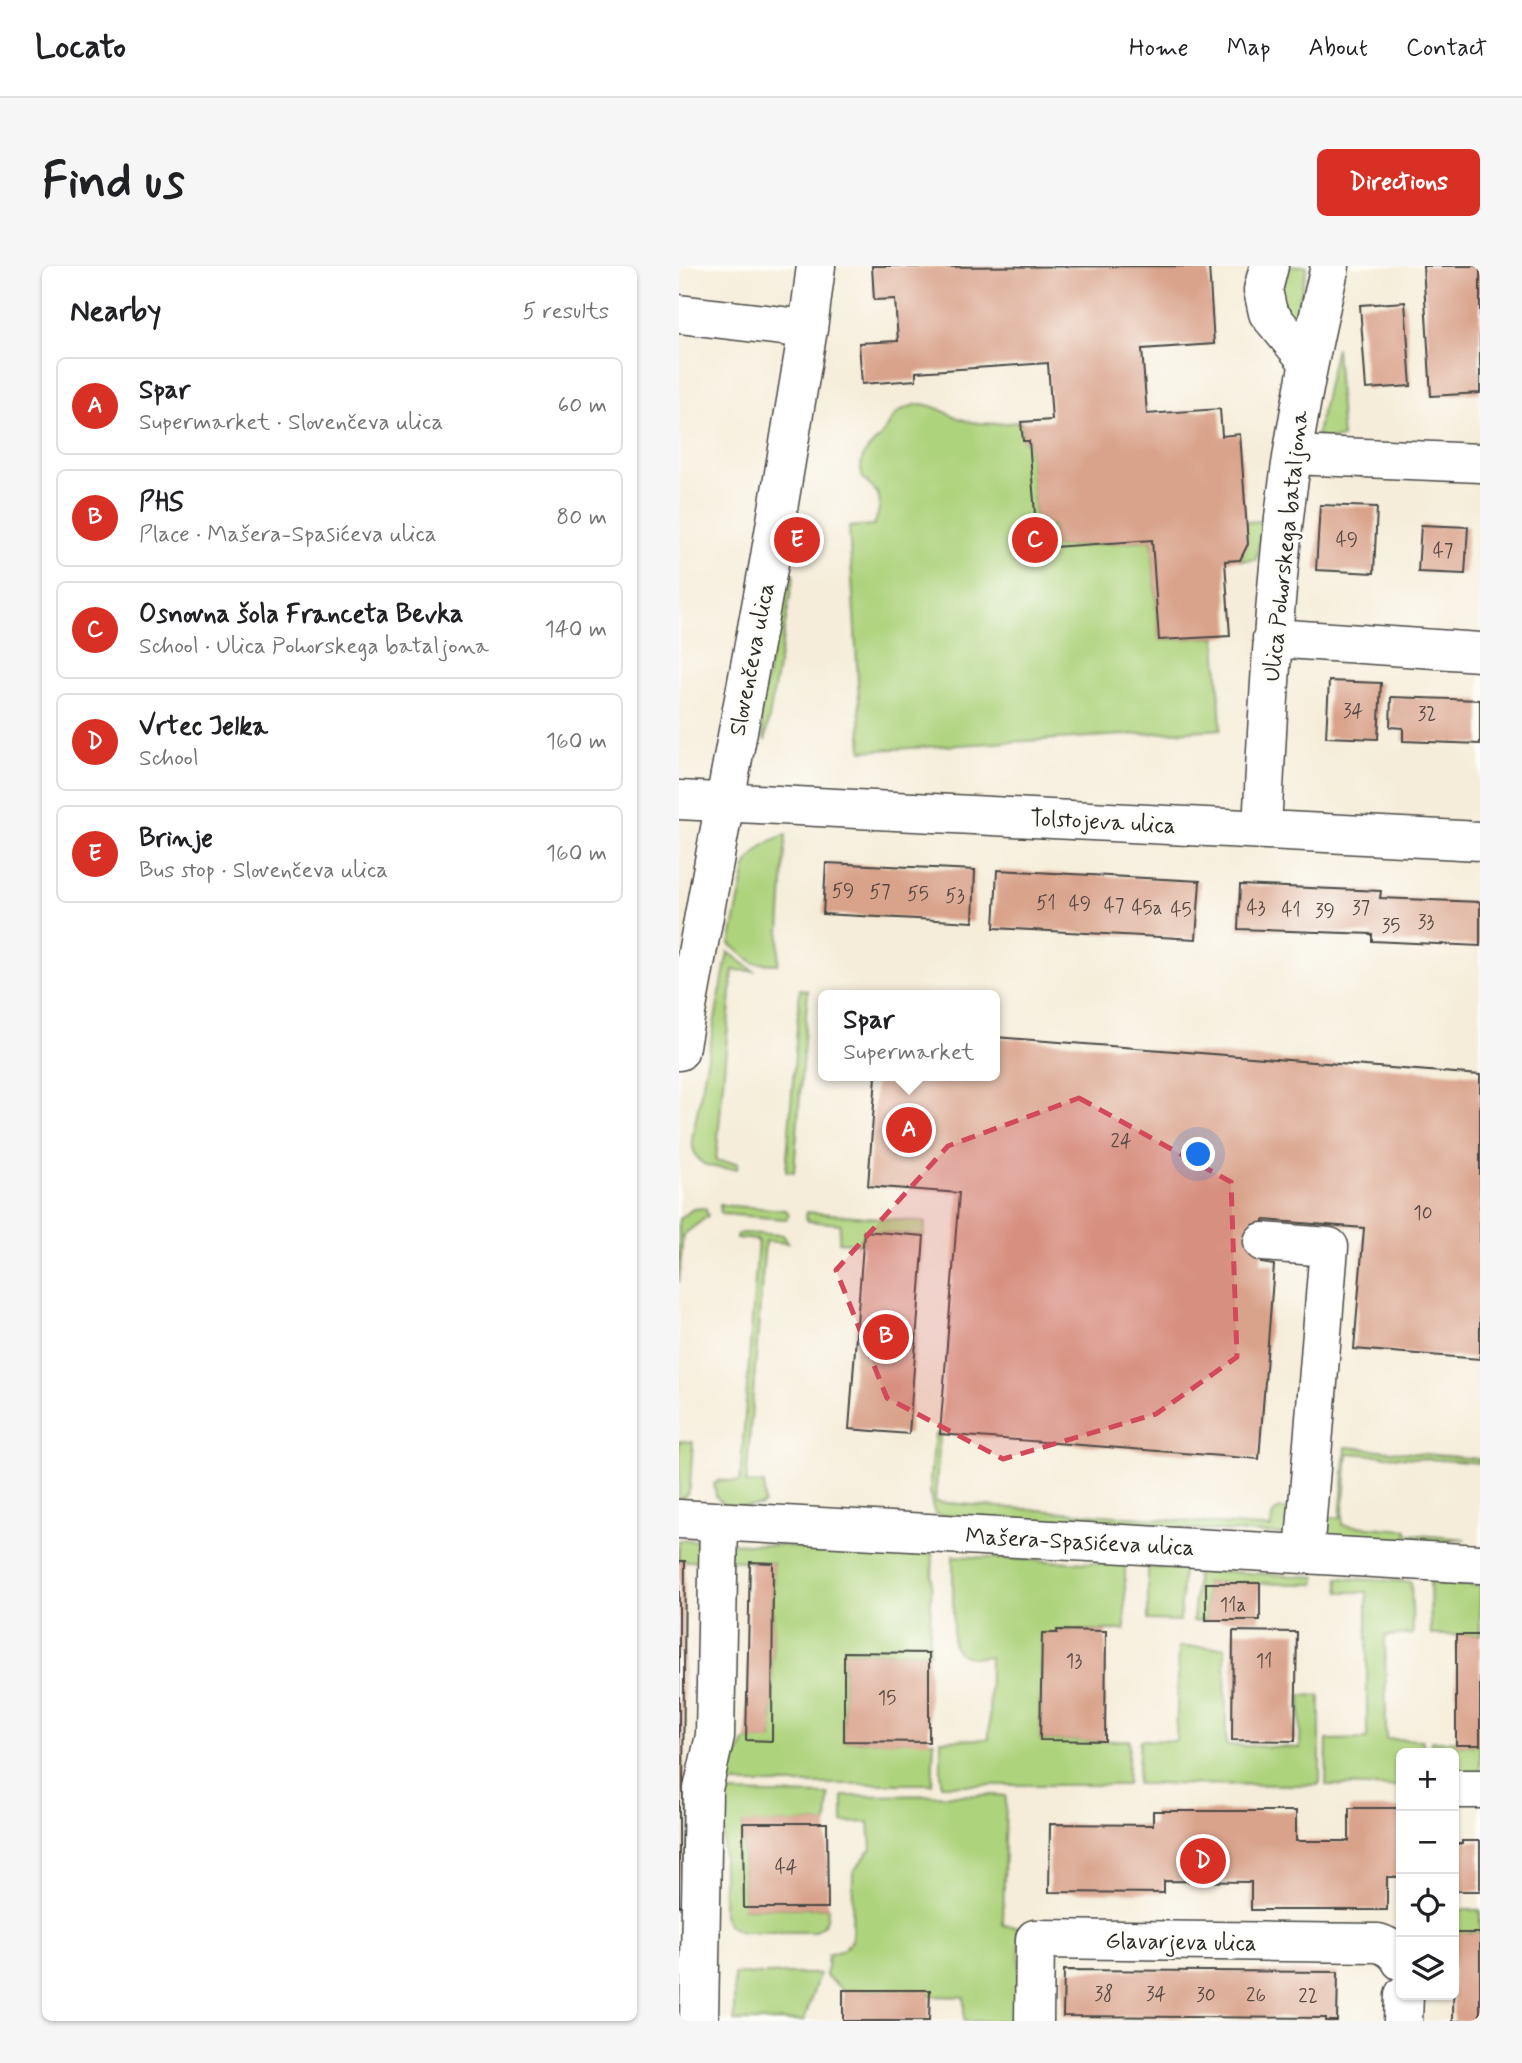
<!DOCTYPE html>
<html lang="en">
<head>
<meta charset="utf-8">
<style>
	body { margin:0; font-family:Mynerve,sans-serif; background:#f6f6f6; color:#202124 }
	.controls { position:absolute; right:21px; bottom:21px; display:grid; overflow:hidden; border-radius:10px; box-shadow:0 2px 5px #0004 }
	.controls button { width:63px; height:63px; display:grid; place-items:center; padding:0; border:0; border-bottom:2px solid #e0e0e0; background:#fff; color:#202124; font:35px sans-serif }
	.you { position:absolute; left:520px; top:889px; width:24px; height:24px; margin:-18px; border:5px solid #fff; border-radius:50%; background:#1a73e8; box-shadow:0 0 0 10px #1a73e833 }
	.badge { display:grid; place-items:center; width:46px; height:46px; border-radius:50%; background:#d93025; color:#fff; font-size:23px; font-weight:700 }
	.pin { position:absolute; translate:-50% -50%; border:4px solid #fff; box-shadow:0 2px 7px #0006 }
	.popup { position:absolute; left:139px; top:724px; width:182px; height:91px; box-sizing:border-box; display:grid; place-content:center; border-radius:10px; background:#fff; filter:drop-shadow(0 2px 5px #0005); font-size:23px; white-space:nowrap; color:#757577 }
	.popup b { font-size:26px; color:#202124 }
	.popup::after { content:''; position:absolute; left:50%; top:100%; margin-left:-14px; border:14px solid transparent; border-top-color:#fff }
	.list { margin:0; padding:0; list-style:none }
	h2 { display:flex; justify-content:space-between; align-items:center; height:91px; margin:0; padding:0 28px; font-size:30px }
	h2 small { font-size:23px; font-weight:400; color:#757577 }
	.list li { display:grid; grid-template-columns:46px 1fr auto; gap:21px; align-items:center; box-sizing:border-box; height:98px; margin:0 14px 14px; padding:0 14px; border:2px solid #e0e0e0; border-radius:10px }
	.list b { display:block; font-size:26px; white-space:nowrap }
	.list p { margin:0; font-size:23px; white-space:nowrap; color:#757577 }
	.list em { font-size:23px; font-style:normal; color:#757577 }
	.icon { flex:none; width:38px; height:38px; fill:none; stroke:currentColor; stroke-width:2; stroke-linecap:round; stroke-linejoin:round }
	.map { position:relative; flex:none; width:801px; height:1755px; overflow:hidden; border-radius:10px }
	header { display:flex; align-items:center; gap:42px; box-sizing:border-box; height:98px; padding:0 35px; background:#fff; border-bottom:2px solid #e0e0e0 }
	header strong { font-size:33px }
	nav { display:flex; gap:38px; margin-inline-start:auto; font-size:24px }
	.intro { display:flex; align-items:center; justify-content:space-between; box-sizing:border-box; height:168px; padding:0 42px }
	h1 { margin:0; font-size:49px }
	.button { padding:18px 32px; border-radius:10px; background:#d93025; color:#fff; font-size:24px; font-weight:700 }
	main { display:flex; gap:42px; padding:0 42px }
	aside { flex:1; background:#fff; border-radius:10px; box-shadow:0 2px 5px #0004 }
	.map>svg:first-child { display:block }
	.green { fill:#aed37d; stroke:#6c7f54; stroke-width:2 }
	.building { fill:#d9a28a }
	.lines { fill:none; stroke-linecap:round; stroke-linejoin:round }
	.minor-casing { stroke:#494845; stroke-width:41 }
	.minor { stroke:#fff; stroke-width:38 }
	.marked { fill:#d1495b; fill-opacity:0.2; stroke:#d1495b; stroke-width:5; stroke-dasharray:14 9; stroke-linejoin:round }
	.labels { text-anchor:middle; stroke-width:5; stroke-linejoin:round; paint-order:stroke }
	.number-label { font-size:19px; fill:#564943 }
	.street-label { font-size:23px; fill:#2b2b2b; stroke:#fdfcf7 }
</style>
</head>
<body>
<header>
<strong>Locato</strong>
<nav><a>Home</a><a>Map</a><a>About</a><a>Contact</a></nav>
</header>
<div class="intro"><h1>Find us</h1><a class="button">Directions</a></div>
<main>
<aside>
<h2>Nearby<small>5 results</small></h2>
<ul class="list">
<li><span class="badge">A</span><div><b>Spar</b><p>Supermarket · Slovenčeva ulica</p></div><em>60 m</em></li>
<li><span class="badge">B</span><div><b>PHS</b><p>Place · Mašera-Spasićeva ulica</p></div><em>80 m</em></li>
<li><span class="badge">C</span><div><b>Osnovna šola Franceta Bevka</b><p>School · Ulica Pohorskega bataljona</p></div><em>140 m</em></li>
<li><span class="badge">D</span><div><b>Vrtec Jelka</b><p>School</p></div><em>160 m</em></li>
<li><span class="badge">E</span><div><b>Brinje</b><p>Bus stop · Slovenčeva ulica</p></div><em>160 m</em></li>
</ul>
</aside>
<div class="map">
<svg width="801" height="1755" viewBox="0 0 801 1755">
	<rect width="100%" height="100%" fill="#fdfcf7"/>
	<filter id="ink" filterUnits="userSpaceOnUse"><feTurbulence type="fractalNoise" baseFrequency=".0143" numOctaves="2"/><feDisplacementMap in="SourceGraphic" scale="14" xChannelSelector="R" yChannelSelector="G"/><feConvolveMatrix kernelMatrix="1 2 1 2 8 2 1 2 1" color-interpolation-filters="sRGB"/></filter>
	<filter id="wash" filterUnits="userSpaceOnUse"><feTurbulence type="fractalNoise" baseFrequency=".00686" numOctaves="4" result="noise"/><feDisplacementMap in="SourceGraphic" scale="28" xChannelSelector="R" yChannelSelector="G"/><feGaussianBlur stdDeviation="1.57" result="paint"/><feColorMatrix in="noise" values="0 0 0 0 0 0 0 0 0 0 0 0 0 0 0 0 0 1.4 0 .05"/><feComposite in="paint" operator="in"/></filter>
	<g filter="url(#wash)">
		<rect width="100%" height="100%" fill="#f5edd9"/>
		<path class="green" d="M603,0H628L615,58L597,27Z
			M657,81L663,172L644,173L638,168Z
			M242,138C258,139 269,149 285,154C304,160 323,157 342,156L344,175H350L357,260L374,258L375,281L473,274L480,374L537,371L542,463L183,485L170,261L195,259C213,215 182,227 182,202C182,196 184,190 187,186C191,180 197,176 202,170C209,162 212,151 221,145C228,141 234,139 242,138Z
			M583,255L577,294H561L568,277L567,256Z
			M106,307L115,308L86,475L81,452Z
			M107,569L99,698L75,697L51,678L67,601C75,585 90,573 107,569Z
			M49,686L75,705L54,704L37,895L59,897L58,903C33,901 15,904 13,873Z
			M121,723L129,724L115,906L107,905Z
			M41,939L107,944L110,949L107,953L42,948Z
			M26,942L29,950L4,969L0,1017V953L14,943Z
			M127,946L246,956L245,970L185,965L184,978L160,976L161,958L129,955L126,951Z
			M63,967L104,969L109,977L86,975L67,1217L85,1218V1237L81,1240H45L37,1230L35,1218L40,1214L61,1216L79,974L57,972L58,969Z
			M256,1168H261L256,1236L592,1262L593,1251L596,1246L601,1243L611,1244L614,1269L258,1249C245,1234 254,1188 256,1168Z
			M0,1175L14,1176L11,1221L9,1227L0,1236Z
			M667,1181L801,1193V1197L669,1187L663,1259L728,1264V1268L786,1273L755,1276L651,1271L647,1265L648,1254L652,1251L661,1252Z
			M0,1274L27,1275L24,1293L19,1295H0Z
			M49,1277L254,1288L250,1387L165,1386V1475H255L253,1518H44L67,1474H93L94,1297L48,1294Z
			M274,1290L446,1299V1364H378V1367H363L361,1474L426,1475L450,1474L448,1519H262V1474L310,1473L311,1391C296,1391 280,1394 274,1378Z
			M469,1301L504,1303L501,1355L469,1354Z
			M518,1304L637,1311L636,1318L527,1317V1354L514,1355Z
			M659,1312L732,1316L734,1368L706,1370L707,1473L744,1474V1487H722V1521L647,1519L648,1474L688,1473V1326H661Z
			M751,1317L801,1320V1369H752Z
			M500,1381H546L547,1479L621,1482L622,1429L641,1430V1516L639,1519L458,1518L461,1474L497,1475Z
			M752,1475H777V1479H801V1514H775V1487H752Z
			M44,1527L150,1529L148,1557L64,1558L65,1642H149C149,1654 147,1660 135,1666H62C52,1662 47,1659 44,1648Z
			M316,1529L327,1530L324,1659L341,1661L339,1755H285V1731L251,1730L250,1724H164L147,1710L149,1689L164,1684L173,1674L174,1606L192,1583L190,1556L164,1557V1530Z
			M775,1644H801V1667H775Z
			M55,1708H140L125,1755H55Z"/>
		<g id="blocks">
			<path class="building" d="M193,0H230V1L530,0L535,78L463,83L468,148L541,143L543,170L561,168L569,278L561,294L546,295L551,370L480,374L473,274L375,281L374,258L357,260L350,175H344L342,156L373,154L369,97L237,106V114L183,118L180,77L219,75L216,33L195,34Z
				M744,0H801V127L752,130Z
				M726,36L732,120L687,123L681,39Z
				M641,239L698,241L695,307L637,304Z
				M742,259L789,261L786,308L739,306Z
				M650,415L702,417L699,473L647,471Z
				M712,431L801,434V478L724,475V462L711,461Z
				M147,597L296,604L294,656L144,648Z
				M318,604L521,615L517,673L315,662Z
				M561,619L702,625L701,632L801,636V680L693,675V668L559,663Z
				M316,771L801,809V1093L675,1083L685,962L585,954L582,997L595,999L580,1193L261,1168L280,927L189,920L197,810H316Z
				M185,965L245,970L230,1168L170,1163Z
				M0,1295H6L3,1640H0Z
				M71,1296L94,1297L93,1475L67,1474Z
				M527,1317H581V1354H527Z
				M378,1364L427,1365L426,1475L361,1474L363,1367H378Z
				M554,1365L618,1366L616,1475L553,1474Z
				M777,1369H801V1479H777Z
				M165,1386L250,1387V1476L165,1475Z
				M670,1542H722V1611H708V1644H572V1616L485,1615V1627L370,1626L371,1558L474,1559V1545H617V1575H670Z
				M64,1557H148L149,1642H65Z
				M783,1575H801V1625H775V1578H783Z
				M775,1667H801V1755H774Z
				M385,1704L659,1706L658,1755H647V1752L384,1750Z
				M164,1724H251L250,1755H164Z"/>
		</g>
	</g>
	<g filter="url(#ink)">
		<use href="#blocks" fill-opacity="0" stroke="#494845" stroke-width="2"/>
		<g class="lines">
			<defs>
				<path id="minor" d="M590,0L584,24L589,47L629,95
					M0,48L129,63
					M614,189L801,197
					M593,372L801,386
					M0,534L801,575
					M583,563C588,462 593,362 604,261C613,173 631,86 651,0
					M0,785L90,297L129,63L137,0
					M584,976L650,981L625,1288
					M0,1253L801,1298
					M775,1523H801
					M20,1755L24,1523L36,1470L40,1255
					M355,1755L356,1673L699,1677C709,1680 717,1685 722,1695
					M724,1755L725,1729"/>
			</defs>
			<use href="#minor" class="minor-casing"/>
			<use href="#minor" class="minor"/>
		</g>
	</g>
	<path class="marked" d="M400,832L552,916L558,1091L477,1148L324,1193L208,1132L157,1004L269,880Z"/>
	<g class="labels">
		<g class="number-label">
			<text x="668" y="280">49</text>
			<text x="764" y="291">47</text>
			<text x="674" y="451">34</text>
			<text x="748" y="454">32</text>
			<text x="164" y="631">59</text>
			<text x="201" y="632">57</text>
			<text x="239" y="634">55</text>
			<text x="276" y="636">53</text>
			<text x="367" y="643">51</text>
			<text x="401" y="644">49</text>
			<text x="435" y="646">47</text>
			<text x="468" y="648">45a</text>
			<text x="577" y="648">43</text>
			<text x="682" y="648">37</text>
			<text x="502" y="650">45</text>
			<text x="612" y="650">41</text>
			<text x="646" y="651">39</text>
			<text x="747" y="662">33</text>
			<text x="712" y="666">35</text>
			<text x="442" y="881">24</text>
			<text x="744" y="953">10</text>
			<text x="554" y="1345">11a</text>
			<text x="395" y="1401">13</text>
			<text x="585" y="1401">11</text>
			<text x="208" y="1438">15</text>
			<text x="107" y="1607">44</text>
			<text x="425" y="1734">38</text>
			<text x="477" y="1734">34</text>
			<text x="527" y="1735">30</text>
			<text x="577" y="1735">26</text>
			<text x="629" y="1736">22</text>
		</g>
		<g class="street-label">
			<text transform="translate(606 280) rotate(-84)" y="8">Ulica Pohorskega bataljona</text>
			<text transform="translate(72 393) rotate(-79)" y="8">Slovenčeva ulica</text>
			<text transform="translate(424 555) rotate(3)" y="8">Tolstojeva ulica</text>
			<text transform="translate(401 1275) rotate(3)" y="8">Mašera-Spasićeva ulica</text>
			<text transform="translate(502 1675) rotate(1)" y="8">Glavarjeva ulica</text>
		</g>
	</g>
</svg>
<div class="controls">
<button>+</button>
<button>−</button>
<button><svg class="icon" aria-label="locate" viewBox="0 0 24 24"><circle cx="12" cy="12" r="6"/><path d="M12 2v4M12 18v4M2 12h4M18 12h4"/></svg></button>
<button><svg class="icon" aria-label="layers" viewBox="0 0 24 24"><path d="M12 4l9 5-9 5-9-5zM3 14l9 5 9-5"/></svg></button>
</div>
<div class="you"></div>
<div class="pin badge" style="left:230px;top:864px">A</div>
<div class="popup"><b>Spar</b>Supermarket</div>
<div class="pin badge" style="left:207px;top:1071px">B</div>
<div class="pin badge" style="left:356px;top:274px">C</div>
<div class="pin badge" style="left:524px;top:1595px">D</div>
<div class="pin badge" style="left:118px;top:274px">E</div>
</div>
</main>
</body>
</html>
